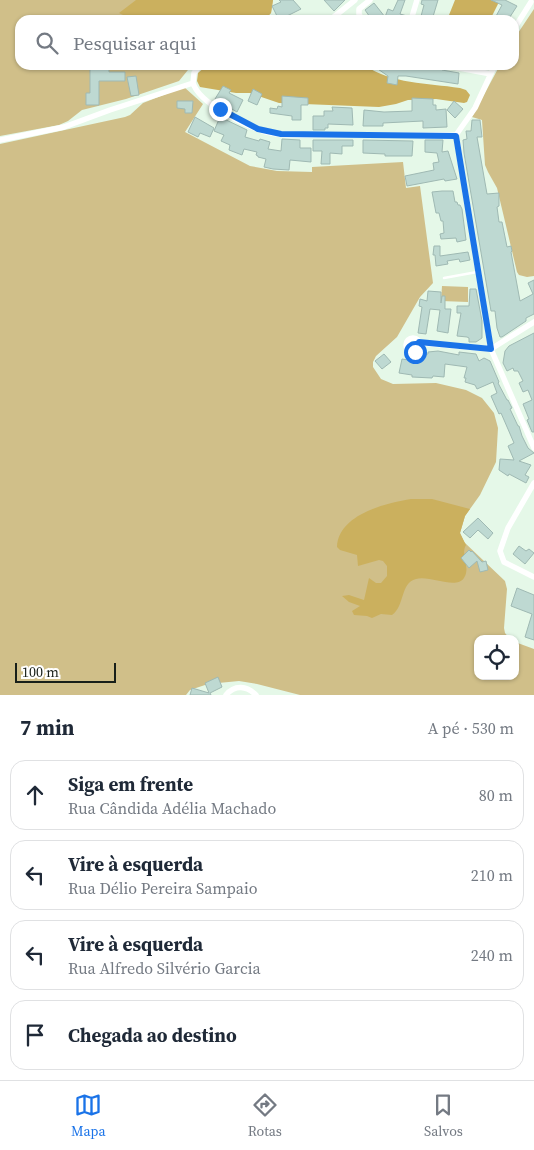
<!DOCTYPE html>
<html lang="pt">
<head>
<meta charset="utf-8">
<style>
	body { margin:0; font-family:"Source Serif 4",serif; background:#f6f6f7; color:#1f2937 }
	.controls { position:absolute; right:15px; bottom:15px; display:grid; overflow:hidden; border-radius:10px; box-shadow:0 1px 4px #0004 }
	.controls button { width:45px; height:45px; display:grid; place-items:center; padding:0; border:0; border-bottom:1px solid #e0e1e3; background:#fff; color:#1f2937; font:25px sans-serif }
	.scale { position:absolute; left:15px; bottom:12px; width:101px; box-sizing:border-box; padding-left:5px; border:2px solid #181f19; border-top:0; font-size:14px; line-height:18px; white-space:nowrap; color:#181f19; -webkit-text-stroke:4px #fff; paint-order:stroke }
	.stop { position:absolute; width:15px; height:15px; margin:-11px; border:4px solid #1a73e8; border-radius:50%; background:#fff }
	.stop.end { background:#1a73e8; border-color:#fff; box-shadow:0 1px 5px #0008 }
	.list { margin:0; padding:0; list-style:none }
	h2 { display:flex; justify-content:space-between; align-items:center; height:65px; margin:0; padding:0 20px; font-size:21px }
	h2 small { font-size:16px; font-weight:400; color:#747a83 }
	.list li { display:grid; grid-template-columns:32px 1fr auto; gap:15px; align-items:center; box-sizing:border-box; height:70px; margin:0 10px 10px; padding:0 10px; border:1px solid #e0e1e3; border-radius:15px }
	.list b { display:block; font-size:19px; white-space:nowrap }
	.list p { margin:0; font-size:16px; white-space:nowrap; color:#747a83 }
	.list em { font-size:16px; font-style:normal; color:#747a83 }
	.icon { flex:none; width:28px; height:28px; fill:none; stroke:currentColor; stroke-width:2; stroke-linecap:round; stroke-linejoin:round }
	.map { position:relative; flex:none; width:534px; height:695px; overflow:hidden }
	.search { position:absolute; background:#fff; box-shadow:0 1px 4px #0004; left:15px; right:15px; top:15px; height:55px; display:flex; align-items:center; gap:12px; box-sizing:border-box; padding:0 18px; border-radius:15px; color:#747a83; font-size:19px }
	.sheet { height:385px; background:#fff }
	nav { display:flex; justify-content:space-around; align-items:center; box-sizing:border-box; height:70px; border-top:1px solid #e0e1e3; background:#fff; font-size:14px; color:#747a83 }
	nav a { display:grid; justify-items:center; gap:2px }
	nav .on { color:#1a73e8 }
	.map>svg:first-child { display:block }
	.green { fill:#d0bf89 }
	.forest { fill:#cbb05e }
	.building { fill:#bed9d2; stroke:#9fb9b3 }
	.lines { fill:none; stroke-linecap:round; stroke-linejoin:round }
	.service { stroke:#fff; stroke-width:2.5 }
	.minor { stroke:#fff; stroke-width:5.5 }
	.route { stroke:#1a73e8; stroke-width:6 }
</style>
</head>
<body>
<div class="map">
<svg width="534" height="695" viewBox="0 0 534 695">
	<rect width="100%" height="100%" fill="#e5f8e8"/>
	<path class="green" d="M0,0H273L271,13L264,20H20V65H192L179,81L126,99L82,110L68,121L59,125L0,136Z
		M534,9V276L527,277L519,275L517,272L497,188L488,172L485,165L482,120L472,117L500,65H514V39Z
		M184,87L203,104L185,132L250,166L277,171L312,172V167L403,162L406,188L420,186L433,283L420,297L397,337L376,356L373,362V367L381,379L393,384L436,383L466,390L482,398L494,413L498,428L496,462L480,495L465,516L460,533L464,542L505,581L507,589L504,628L505,633L510,639H478V676H515V642L534,649V695H300L257,684L239,681L208,684L190,690L186,695H0V144L125,117L130,115L143,103Z
		M442,286L468,287V302L441,301Z"/>
	<path class="forest" d="M136,0H273L271,13L264,20H141L133,15L125,16L119,13Z
		M455,0H500L490,20H447Z
		M207,65H364C392,84 427,83 460,88L466,90L470,95L467,102L464,103L436,99L408,100L396,104L379,107L279,103L250,93H236L200,87L197,81L198,73Z
		M411,499H432L470,509L465,516L460,533L466,545C460,555 471,567 464,578C456,590 430,575 416,579C400,583 405,606 392,615L381,614L372,618L367,616L354,615L352,611L360,606L349,602L342,596L349,595L364,600L369,578L376,583H381L387,576V566L383,561L379,560L358,566L357,555L340,550L337,547C338,515 385,503 411,499Z"/>
	<path class="building" d="M279,0H293L301,9L279,20L272,6L281,2Z
		M324,0H345L334,11Z
		M398,0H405L400,14L407,16L405,20H372L365,10L374,3L385,17L388,9L393,11Z
		M422,0H438L432,20H420L424,5L421,4Z
		M491,0H505L517,6L508,20H494L502,5Z
		M372,65H409L440,68L442,70L459,73L458,84L406,76H398L397,85L387,83L388,76Z
		M90,66H109V72H125V81H99V105H86V93H90Z
		M136,76L139,95L131,96L127,77Z
		M223,86L231,90L229,93L243,100L237,112L215,99Z
		M253,89L262,94L257,105L248,101Z
		M282,96L308,98V105H301V120H292V116L270,113V108L277,109L278,106L282,107Z
		M412,98L433,99V105H436V110L446,109L447,127L423,128V121L383,123V126H363L364,110L384,112L412,111Z
		M177,101H193L192,113H185V109L177,108Z
		M454,101L463,109L455,118L447,110Z
		M332,107L352,108L353,125L328,124V128H325V130H313V116H324V111H333Z
		M195,117L214,128L210,137L200,133L198,137L188,132Z
		M220,117L247,130L245,137L259,141L260,139L270,142L268,149L281,151L282,139L300,140V148H311V162L290,160L289,170L273,169L264,167L266,159L258,157V156L256,155L257,152L244,149L242,155L229,150L230,145L221,141L224,135L214,131Z
		M472,120H480L482,137H477L487,194L499,193V206L497,207L499,222H502L507,247L511,246L512,251L511,252L520,301L533,294L528,283L534,280V314L526,318V321L502,337H500L497,328L495,311H491L464,153L463,140L467,139L466,131H471Z
		M313,140H353V146H342V154L330,153V164H321L322,151H313Z
		M363,140L413,141L412,156H385V154L363,153Z
		M425,140H443L442,152L448,151L457,179L445,181L444,179L407,186L405,176L434,170L433,163L439,162L437,153L425,152Z
		M442,191H453L455,202H457L458,205H460L462,209L466,240L457,242L456,238L441,239L440,234L444,233L443,221H441L439,213H436L432,192Z
		M434,246H440V256L468,252L470,260L460,262L459,259L447,261L448,264L436,266L435,255H433Z
		M470,289H476L482,321V338L476,342H469V338L467,337L457,336L461,313H457V306H469Z
		M428,291L441,292V303L442,296H445V309H451L448,333L437,331L440,310L430,309L426,334L418,333L422,307L419,306L420,299L427,301Z
		M534,333V432H532L527,420L529,419L523,404L532,400L528,390L523,392L519,383L523,381L518,371H514L513,368L507,371L503,363L505,351L509,346Z
		M438,351L459,355V352L476,354L479,361L484,358L490,361L499,382L498,383L507,400H508L512,408L510,409L518,426H519L522,436L528,448L534,453L519,461L531,465L525,475L529,477L526,483L509,474L508,476L499,470L500,459L514,460L508,446L514,443L501,413L499,414L491,396L497,393L493,382L477,389L475,385L465,382L466,378H464L467,367L445,364L444,377L433,376L432,378L412,377V375L399,373L402,359L415,361V359L422,360V354H428V352Z
		M384,354L391,362L382,369L375,361Z
		M478,518L493,533L488,539L478,530L470,538L463,532Z
		M519,546L526,551L529,549L534,553L525,564L513,554Z
		M469,550L471,552L472,551L482,562L486,561L488,570L480,572L477,561L469,568L461,558Z
		M517,588L534,595V640L525,637L532,614L511,606Z
		M218,677L222,687L210,693L211,695H190L192,688L209,693L205,683Z"/>
	<g class="lines">
		<path class="service" d="M444,278L477,272"/>
		<path class="minor" d="M330,20L355,0
			M362,20L359,14V9L370,0
			M411,20L417,0
			M514,29L531,2
			M200,65L194,73L193,83C199,103 245,126 266,132C274,134 284,135 293,135H456
			M443,65L491,74
			M495,65L475,108L456,135L491,349L534,448
			M0,140L64,127L110,110L193,83
			M406 345a7 7 0 1 1 14 0a7 7 0 1 1-14 0Z
			M419,343L491,349
			M491,349L534,322
			M534,483L508,528L500,551L504,562L534,577
			M226,695C235,684 247,686 256,695"/>
	</g>
	<g class="lines">
		<path class="route" d="M220,109L258,129L281,134L456,136L491,349L419,342L418,349L415,352"/>
	</g>
</svg>
<div class="controls">
<button><svg class="icon" aria-label="locate" viewBox="0 0 24 24"><circle cx="12" cy="12" r="6"/><path d="M12 2v4M12 18v4M2 12h4M18 12h4"/></svg></button>
</div>
<div class="scale">100 m</div>
<div class="stop" style="left:415px;top:352px"></div>
<div class="stop end" style="left:220px;top:109px"></div>
<div class="search"><svg class="icon" aria-label="search" viewBox="0 0 24 24"><circle cx="10" cy="10" r="6"/><path d="M15 15l6 6"/></svg>Pesquisar aqui</div>
</div>
<section class="sheet">
<h2>7 min<small>A pé · 530 m</small></h2>
<ul class="list">
<li><svg class="icon" aria-label="ahead" viewBox="0 0 24 24"><path d="M12 20V5M6 11l6-6 6 6"/></svg><div><b>Siga em frente</b><p>Rua Cândida Adélia Machado</p></div><em>80 m</em></li>
<li><svg class="icon" aria-label="left" viewBox="0 0 24 24"><path d="M17 20v-9H6M10 6l-5 5 5 5"/></svg><div><b>Vire à esquerda</b><p>Rua Délio Pereira Sampaio</p></div><em>210 m</em></li>
<li><svg class="icon" aria-label="left" viewBox="0 0 24 24"><path d="M17 20v-9H6M10 6l-5 5 5 5"/></svg><div><b>Vire à esquerda</b><p>Rua Alfredo Silvério Garcia</p></div><em>240 m</em></li>
<li><svg class="icon" aria-label="arrive" viewBox="0 0 24 24"><path d="M6 21V4h12l-3 4 3 4H6"/></svg><div><b>Chegada ao destino</b></div></li>
</ul>
</section>
<nav>
<a class="on"><svg class="icon" aria-label="map" viewBox="0 0 24 24"><path d="M3 6l6-2 6 2 6-2v14l-6 2-6-2-6 2zM9 4v14M15 6v14"/></svg>Mapa</a>
<a><svg class="icon" aria-label="directions" viewBox="0 0 24 24"><path d="M12 3l9 9-9 9-9-9zM9 14v-3h6M13 9l2 2-2 2"/></svg>Rotas</a>
<a><svg class="icon" aria-label="saved" viewBox="0 0 24 24"><path d="M7 4h10v16l-5-4-5 4z"/></svg>Salvos</a>
</nav>
</body>
</html>
